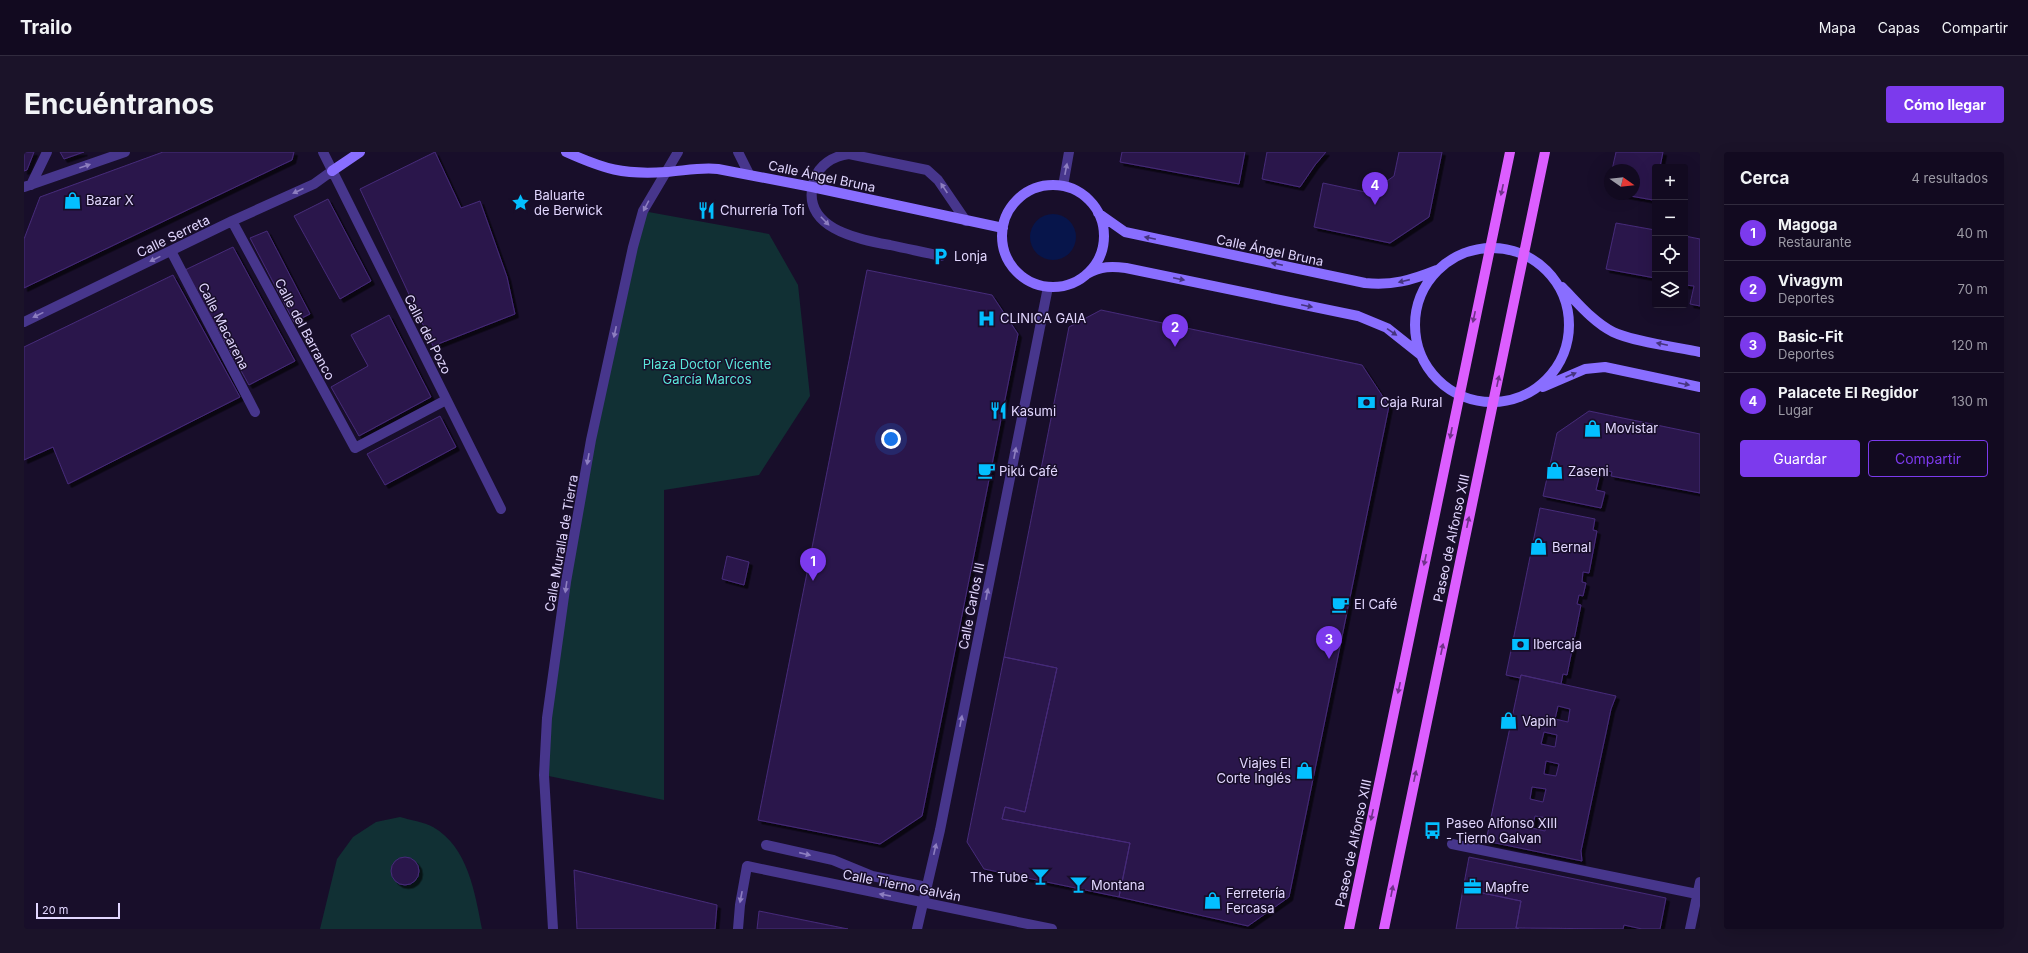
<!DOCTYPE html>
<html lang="es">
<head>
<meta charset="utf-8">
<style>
	body { margin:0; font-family:Inter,sans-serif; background:#1b1329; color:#f1f3f6 }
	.controls { position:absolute; right:12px; top:12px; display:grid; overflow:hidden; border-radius:4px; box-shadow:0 4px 16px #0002 }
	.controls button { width:36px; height:36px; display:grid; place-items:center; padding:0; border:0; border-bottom:1px solid #312b3e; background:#120a20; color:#f1f3f6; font:20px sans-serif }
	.compass { position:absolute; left:1580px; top:12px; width:36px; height:36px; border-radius:50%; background:#120a20; box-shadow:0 4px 16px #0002; rotate:104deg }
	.scale { position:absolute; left:12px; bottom:10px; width:84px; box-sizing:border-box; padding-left:4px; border:2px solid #e2d7ff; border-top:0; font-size:11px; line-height:14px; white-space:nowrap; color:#e2d7ff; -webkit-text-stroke:3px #180e2a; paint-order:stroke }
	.you { position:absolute; left:867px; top:287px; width:14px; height:14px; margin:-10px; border:3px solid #fff; border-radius:50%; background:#1a73e8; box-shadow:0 0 0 6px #1a73e833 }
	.badge { display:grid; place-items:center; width:26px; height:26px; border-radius:50%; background:#7c3aed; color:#fff; font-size:13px; font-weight:700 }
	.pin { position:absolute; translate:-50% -33px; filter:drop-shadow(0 1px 2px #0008) }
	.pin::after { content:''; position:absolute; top:21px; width:14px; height:12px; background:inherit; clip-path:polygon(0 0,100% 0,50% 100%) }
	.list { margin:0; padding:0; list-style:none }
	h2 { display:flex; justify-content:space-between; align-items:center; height:52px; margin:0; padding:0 16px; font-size:17px }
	h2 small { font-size:13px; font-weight:400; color:#9c9aa5 }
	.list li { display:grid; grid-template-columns:26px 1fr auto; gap:12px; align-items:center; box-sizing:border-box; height:56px; padding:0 16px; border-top:1px solid #312b3e }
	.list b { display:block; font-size:15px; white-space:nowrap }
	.list p { margin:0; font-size:13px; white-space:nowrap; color:#9c9aa5 }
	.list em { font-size:13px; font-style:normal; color:#9c9aa5 }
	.actions { display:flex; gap:8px; padding:12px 16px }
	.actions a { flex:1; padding:9px 0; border:1px solid #7c3aed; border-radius:4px; text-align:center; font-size:14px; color:#7c3aed }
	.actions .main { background:#7c3aed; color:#fff }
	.icon { flex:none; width:22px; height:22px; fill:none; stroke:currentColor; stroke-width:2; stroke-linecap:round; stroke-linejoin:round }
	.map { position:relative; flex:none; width:1676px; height:777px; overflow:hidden; border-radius:4px }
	header { display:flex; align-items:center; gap:24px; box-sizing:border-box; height:56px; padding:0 20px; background:#120a20; border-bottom:1px solid #312b3e }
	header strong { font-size:19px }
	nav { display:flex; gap:22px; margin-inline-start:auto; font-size:14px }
	.intro { display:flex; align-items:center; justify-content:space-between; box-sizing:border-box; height:96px; padding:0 24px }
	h1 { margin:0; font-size:28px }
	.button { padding:10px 18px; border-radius:4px; background:#7c3aed; color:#fff; font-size:14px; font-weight:700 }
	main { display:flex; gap:24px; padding:0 24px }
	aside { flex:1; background:#120a20; border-radius:4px; box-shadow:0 4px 16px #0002 }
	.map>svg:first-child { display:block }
	.green { fill:#113034 }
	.water { fill:#07154b }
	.building { fill:#2c194c; stroke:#462a7a; fill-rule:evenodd; filter:url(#shadow) }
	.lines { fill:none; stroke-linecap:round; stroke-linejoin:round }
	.lane { stroke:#47368c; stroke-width:10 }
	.street { stroke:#47368c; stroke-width:10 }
	.secondary { stroke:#896eff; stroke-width:10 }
	.primary { stroke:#dc5eff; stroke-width:10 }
	.oneway { fill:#8d7ec0 }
	.oneway2 { fill:#70328a }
	.oneway3 { fill:#45347f }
	.labels { text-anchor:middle; stroke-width:3; stroke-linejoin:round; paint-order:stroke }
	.street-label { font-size:13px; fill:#e2d7ff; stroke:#180e2a }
	.poi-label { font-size:13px; fill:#e2d7ff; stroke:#180e2a; text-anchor:start }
	.park-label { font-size:13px; fill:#5ae8db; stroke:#180e2a }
</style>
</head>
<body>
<header>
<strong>Trailo</strong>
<nav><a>Mapa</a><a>Capas</a><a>Compartir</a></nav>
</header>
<div class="intro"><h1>Encuéntranos</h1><a class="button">Cómo llegar</a></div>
<main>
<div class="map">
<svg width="1676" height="777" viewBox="0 0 1676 777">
	<defs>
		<filter id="shadow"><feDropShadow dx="3.5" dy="3.5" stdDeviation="0" flood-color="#0009"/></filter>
	</defs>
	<rect width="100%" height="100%" fill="#180e2a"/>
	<path class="green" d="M619,59L745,82L774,133L786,244L735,323L640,338V648L520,623L542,430Z
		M376,665C386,668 400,670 409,675C444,695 451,741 458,777H296L313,707L329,685L352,670Z"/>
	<path class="water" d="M1006 85a23 23 0 1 1 46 0a23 23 0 1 1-46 0Z"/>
	<path class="building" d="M0,0H10L3,18L0,19Z
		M36,0H60L40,7Z
		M139,0H270L268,8L0,136V87L16,45Z
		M411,0L437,56L456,49L483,125L491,162L409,194L336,37Z
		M1098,0H1221L1215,32L1096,10Z
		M1243,0H1302L1291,13L1276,35L1238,27Z
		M1375,0H1418L1405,65L1366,91L1290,75L1299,31L1346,41L1370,24Z
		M1592,0H1639L1636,15H1631V38L1629,48L1595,42H1610V18H1588Z
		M304,47L347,129L316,147L270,64Z
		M1592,71L1631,78V126L1582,117Z
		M243,79L286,162L270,170L226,86Z
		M1661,84L1676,87V154L1666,152L1670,134L1661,133Z
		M209,95L271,209L225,233L161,118Z
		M843,118L968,143L994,182L898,664L856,692L734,668Z
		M149,123L216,245L44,332L29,295L0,308V195Z
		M1077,158L1338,213L1365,254L1265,745L1224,774L1095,745L1106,691L978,667L981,655L1001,660L1033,516L980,505L1045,175Z
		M365,163L407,245L335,284L307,235L344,214L327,183Z
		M1565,259L1676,282V341L1587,324L1588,320L1577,317L1572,338L1581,340L1577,356L1519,344L1533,281Z
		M416,264L432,295L361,333L343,302Z
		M1516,356L1571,367L1569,378L1573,379L1565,421L1559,420L1558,430L1562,431L1559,444L1555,443L1553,452L1557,453L1543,523L1539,522L1537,532L1497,523L1496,526L1482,523Z
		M703,404L725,410L720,433L698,427Z
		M980,505L1033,516L1001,660L981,655L978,667L1106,691L1095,745L960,717L943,690Z
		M1497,523L1592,544L1587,557L1557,699L1558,709L1462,689ZM1534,554L1546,557L1544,570L1531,567ZM1520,580L1533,583L1531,595L1517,592ZM1522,609L1535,612L1532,624L1520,622ZM1508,635L1522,637L1519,650L1506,647ZM1511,664L1523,666L1521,679L1508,676Z
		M367 719a14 14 0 1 1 28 0a14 14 0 1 1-28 0Z
		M1445,705L1642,746L1636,777H1618L1600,773L1599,777L1492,776L1497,749L1439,737Z
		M550,718L693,753L691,777H553Z
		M1439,737L1497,749L1492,776L1495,777H1432Z
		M735,759L824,777H733Z"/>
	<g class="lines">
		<path class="lane" d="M917,104C900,100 883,97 866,93C833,87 775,76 790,28C795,13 809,4 825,2L903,18L914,28L942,69
			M742,693L809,708L848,724L903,735"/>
		<path class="street" d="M299,0L477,357
			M714,0L725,22
			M7,33L23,0
			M1039,34L1045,0
			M0,35L101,0
			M208,69L331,296L422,248
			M147,99L231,260
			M0,170L208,69L290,32L308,19
			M1428,692L1673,742
			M529,777L520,623L523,566L542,430L567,288L609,95L619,59L654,0
			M714,777L716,753L723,714L1028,777
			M893,777L916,678L1024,135
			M1666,777L1676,730"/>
		<path class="secondary" d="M542,0C580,17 599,23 642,20C659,19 676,15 694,17L788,35L979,76
			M308,19L336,0
			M978 84a51 51 0 1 1 102 0a51 51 0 1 1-102 0Z
			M1074,61L1101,80L1341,131C1368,134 1388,128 1413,118
			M1391 173a77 77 0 1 1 154 0a77 77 0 1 1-154 0Z
			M1063,122C1077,114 1088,114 1102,116L1334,164L1363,176L1397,203
			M1538,135C1553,150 1569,170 1589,180C1610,190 1652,195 1676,200
			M1519,235L1561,217L1581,215L1676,235"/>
		<path class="primary" d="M1325,777L1486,0
			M1360,777L1521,0"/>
	</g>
	<defs><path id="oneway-solid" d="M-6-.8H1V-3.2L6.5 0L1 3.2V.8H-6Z"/></defs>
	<g class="oneway">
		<use href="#oneway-solid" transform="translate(61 14) rotate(-19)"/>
		<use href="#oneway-solid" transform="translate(1042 17) rotate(-79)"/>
		<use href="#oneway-solid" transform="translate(920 36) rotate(-124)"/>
		<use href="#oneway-solid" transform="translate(274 39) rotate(156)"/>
		<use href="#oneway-solid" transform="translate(622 54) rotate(118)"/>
		<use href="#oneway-solid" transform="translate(801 69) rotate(46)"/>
		<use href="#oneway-solid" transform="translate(131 107) rotate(154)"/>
		<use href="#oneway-solid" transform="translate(14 163) rotate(154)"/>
		<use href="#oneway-solid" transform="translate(591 180) rotate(102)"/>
		<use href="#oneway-solid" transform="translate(991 301) rotate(-79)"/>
		<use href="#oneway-solid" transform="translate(564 307) rotate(100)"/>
		<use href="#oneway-solid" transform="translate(542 435) rotate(98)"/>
		<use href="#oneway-solid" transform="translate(963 442) rotate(-79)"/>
		<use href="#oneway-solid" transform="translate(937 569) rotate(-79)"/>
		<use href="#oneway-solid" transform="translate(911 697) rotate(-77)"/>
		<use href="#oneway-solid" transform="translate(781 702) rotate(13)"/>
		<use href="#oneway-solid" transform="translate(861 743) rotate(-169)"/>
		<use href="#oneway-solid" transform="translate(717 745) rotate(101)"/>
	</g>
	<g class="oneway2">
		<use href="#oneway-solid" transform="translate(1478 38) rotate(102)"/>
		<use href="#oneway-solid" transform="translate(1450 165) rotate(102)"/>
		<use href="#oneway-solid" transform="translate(1474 229) rotate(-78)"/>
		<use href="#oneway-solid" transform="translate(1427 281) rotate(101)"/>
		<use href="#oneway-solid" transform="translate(1444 370) rotate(-78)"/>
		<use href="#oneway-solid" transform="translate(1401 408) rotate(102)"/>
		<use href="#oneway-solid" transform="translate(1418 497) rotate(-78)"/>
		<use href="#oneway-solid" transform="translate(1375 536) rotate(102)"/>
		<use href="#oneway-solid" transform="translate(1391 624) rotate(-78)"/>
		<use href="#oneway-solid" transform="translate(1348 663) rotate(102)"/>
		<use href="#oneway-solid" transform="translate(1368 739) rotate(-79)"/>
	</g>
	<g class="oneway3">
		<use href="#oneway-solid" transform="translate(1126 86) rotate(-168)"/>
		<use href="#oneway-solid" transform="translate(1253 112) rotate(-168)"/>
		<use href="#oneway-solid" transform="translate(1155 127) rotate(12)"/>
		<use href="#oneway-solid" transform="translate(1380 129) rotate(167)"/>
		<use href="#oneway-solid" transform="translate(1283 154) rotate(12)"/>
		<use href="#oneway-solid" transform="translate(1368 180) rotate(34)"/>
		<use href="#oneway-solid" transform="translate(1638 192) rotate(-168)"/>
		<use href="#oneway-solid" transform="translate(1547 223) rotate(-23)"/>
		<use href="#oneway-solid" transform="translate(1660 232) rotate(12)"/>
	</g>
	<defs>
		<symbol id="shop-bare" viewBox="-9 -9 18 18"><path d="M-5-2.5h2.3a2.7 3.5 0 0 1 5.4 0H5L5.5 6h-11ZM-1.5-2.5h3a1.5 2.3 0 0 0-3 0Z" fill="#03bfff" stroke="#180e2a" stroke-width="2.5" paint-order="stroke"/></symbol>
		<symbol id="sight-bare" viewBox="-9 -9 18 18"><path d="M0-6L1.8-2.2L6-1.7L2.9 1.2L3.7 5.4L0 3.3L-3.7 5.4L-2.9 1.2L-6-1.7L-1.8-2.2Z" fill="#03bfff" stroke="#180e2a" stroke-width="2.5" paint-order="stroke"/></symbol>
		<symbol id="restaurant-bare" viewBox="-9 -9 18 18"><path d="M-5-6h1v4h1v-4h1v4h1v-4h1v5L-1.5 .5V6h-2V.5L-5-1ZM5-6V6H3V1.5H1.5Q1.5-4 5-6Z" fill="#03bfff" stroke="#180e2a" stroke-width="2.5" paint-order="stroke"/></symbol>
		<symbol id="parking-bare" viewBox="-9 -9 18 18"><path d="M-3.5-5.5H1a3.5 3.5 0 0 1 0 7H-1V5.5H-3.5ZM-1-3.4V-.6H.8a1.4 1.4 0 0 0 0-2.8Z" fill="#03bfff" stroke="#180e2a" stroke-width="2.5" paint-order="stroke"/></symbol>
		<symbol id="hospital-bare" viewBox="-9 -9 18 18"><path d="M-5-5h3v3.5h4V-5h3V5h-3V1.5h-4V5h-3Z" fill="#03bfff" stroke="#180e2a" stroke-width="2.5" paint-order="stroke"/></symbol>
		<symbol id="bank-bare" viewBox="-9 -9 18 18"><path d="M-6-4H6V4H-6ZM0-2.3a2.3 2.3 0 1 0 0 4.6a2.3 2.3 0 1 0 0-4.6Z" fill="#03bfff" stroke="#180e2a" stroke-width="2.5" paint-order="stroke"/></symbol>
		<symbol id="cafe-bare" viewBox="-9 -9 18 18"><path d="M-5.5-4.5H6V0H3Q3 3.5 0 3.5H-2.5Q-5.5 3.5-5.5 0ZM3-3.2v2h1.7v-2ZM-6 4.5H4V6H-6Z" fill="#03bfff" stroke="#180e2a" stroke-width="2.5" paint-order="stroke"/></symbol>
		<symbol id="bus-bare" viewBox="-9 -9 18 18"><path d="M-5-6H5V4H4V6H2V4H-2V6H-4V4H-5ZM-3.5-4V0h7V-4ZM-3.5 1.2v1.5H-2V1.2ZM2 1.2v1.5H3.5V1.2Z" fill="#03bfff" stroke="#180e2a" stroke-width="2.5" paint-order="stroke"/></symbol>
		<symbol id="bar-bare" viewBox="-9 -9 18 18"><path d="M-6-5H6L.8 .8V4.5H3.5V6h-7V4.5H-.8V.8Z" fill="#03bfff" stroke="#180e2a" stroke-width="2.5" paint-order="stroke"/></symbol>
		<symbol id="office-bare" viewBox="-9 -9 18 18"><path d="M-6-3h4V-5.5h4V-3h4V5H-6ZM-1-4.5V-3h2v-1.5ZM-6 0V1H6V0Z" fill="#03bfff" stroke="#180e2a" stroke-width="2.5" paint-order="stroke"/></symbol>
	</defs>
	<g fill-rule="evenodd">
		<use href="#shop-bare" x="36" y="36" width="25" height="25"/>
		<use href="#sight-bare" x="484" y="38" width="25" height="25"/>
		<use href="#restaurant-bare" x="670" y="46" width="25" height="25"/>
		<use href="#parking-bare" x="904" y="92" width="25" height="25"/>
		<use href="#hospital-bare" x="950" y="154" width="25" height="25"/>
		<use href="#bank-bare" x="1330" y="238" width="25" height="25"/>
		<use href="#restaurant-bare" x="962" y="246" width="25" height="25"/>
		<use href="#shop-bare" x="1556" y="264" width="25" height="25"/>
		<use href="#cafe-bare" x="950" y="306" width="25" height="25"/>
		<use href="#shop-bare" x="1518" y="306" width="25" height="25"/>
		<use href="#shop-bare" x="1502" y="382" width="25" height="25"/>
		<use href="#cafe-bare" x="1304" y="440" width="25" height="25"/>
		<use href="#bank-bare" x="1484" y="480" width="25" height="25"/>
		<use href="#shop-bare" x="1472" y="556" width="25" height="25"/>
		<use href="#shop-bare" x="1268" y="606" width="25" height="25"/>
		<use href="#bus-bare" x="1396" y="666" width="25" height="25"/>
		<use href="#bar-bare" x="1004" y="712" width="25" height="25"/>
		<use href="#bar-bare" x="1042" y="720" width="25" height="25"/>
		<use href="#office-bare" x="1436" y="722" width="25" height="25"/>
		<use href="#shop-bare" x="1176" y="736" width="25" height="25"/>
	</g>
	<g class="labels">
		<g class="street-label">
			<text transform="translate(798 24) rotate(12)" y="5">Calle Ángel Bruna</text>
			<text transform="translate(149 84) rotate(-26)" y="5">Calle Serreta</text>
			<text transform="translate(1246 98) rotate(12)" y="5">Calle Ángel Bruna</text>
			<text transform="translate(200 174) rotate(63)" y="5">Calle Macarena</text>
			<text transform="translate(281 177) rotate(62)" y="5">Calle del Barranco</text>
			<text transform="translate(404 182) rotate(63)" y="5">Calle del Pozo</text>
			<text transform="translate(1427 386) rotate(-78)" y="5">Paseo de Alfonso XIII</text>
			<text transform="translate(537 391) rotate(-80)" y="5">Calle Muralla de Tierra</text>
			<text transform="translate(947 454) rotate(-79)" y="5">Calle Carlos III</text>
			<text transform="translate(1329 691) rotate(-78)" y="5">Paseo de Alfonso XIII</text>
			<text transform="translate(878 733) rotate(11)" y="5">Calle Tierno Galván</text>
		</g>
		<g class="poi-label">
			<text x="510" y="48">Baluarte<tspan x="510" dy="15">de Berwick</tspan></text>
			<text x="62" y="53">Bazar X</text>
			<text x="696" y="63">Churrería Tofi</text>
			<text x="930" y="109">Lonja</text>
			<text x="976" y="171">CLINICA GAIA</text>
			<text x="1356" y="255">Caja Rural</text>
			<text x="987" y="264">Kasumi</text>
			<text x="1581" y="281">Movistar</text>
			<text x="975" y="324">Pikú Café</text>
			<text x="1544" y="324">Zaseni</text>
			<text x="1528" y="400">Bernal</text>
			<text x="1330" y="457">El Café</text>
			<text x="1509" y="497">Ibercaja</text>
			<text x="1498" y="574">Vapin</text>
			<text x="1267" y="616" text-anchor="end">Viajes El<tspan x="1267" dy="15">Corte Inglés</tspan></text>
			<text x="1422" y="676">Paseo Alfonso XIII<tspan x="1422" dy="15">- Tierno Galvan</tspan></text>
			<text x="1004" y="730" text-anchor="end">The Tube</text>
			<text x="1067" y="738">Montana</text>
			<text x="1461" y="740">Mapfre</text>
			<text x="1202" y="746">Ferretería<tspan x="1202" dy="15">Fercasa</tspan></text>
		</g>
		<g class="park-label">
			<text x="683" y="217">Plaza Doctor Vicente<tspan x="683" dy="15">García Marcos</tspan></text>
		</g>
	</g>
</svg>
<div class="controls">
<button>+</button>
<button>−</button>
<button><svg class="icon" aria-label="locate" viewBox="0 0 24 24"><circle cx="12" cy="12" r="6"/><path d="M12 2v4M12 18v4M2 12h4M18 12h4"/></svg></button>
<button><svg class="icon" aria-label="layers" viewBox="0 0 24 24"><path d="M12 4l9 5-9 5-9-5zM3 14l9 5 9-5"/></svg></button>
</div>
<svg class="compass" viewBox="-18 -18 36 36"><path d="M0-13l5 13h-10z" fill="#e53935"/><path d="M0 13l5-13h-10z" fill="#9c9aa5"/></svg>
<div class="scale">20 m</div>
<div class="you"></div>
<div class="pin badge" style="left:789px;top:429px">1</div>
<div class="pin badge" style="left:1151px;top:195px">2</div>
<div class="pin badge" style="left:1305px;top:507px">3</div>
<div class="pin badge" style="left:1351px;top:53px">4</div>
</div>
<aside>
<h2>Cerca<small>4 resultados</small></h2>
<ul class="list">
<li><span class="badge">1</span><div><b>Magoga</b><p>Restaurante</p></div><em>40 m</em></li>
<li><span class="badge">2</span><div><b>Vivagym</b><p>Deportes</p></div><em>70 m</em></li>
<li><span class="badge">3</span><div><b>Basic-Fit</b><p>Deportes</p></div><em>120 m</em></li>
<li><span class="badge">4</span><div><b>Palacete El Regidor</b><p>Lugar</p></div><em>130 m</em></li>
</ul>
<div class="actions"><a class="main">Guardar</a><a>Compartir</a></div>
</aside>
</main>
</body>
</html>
